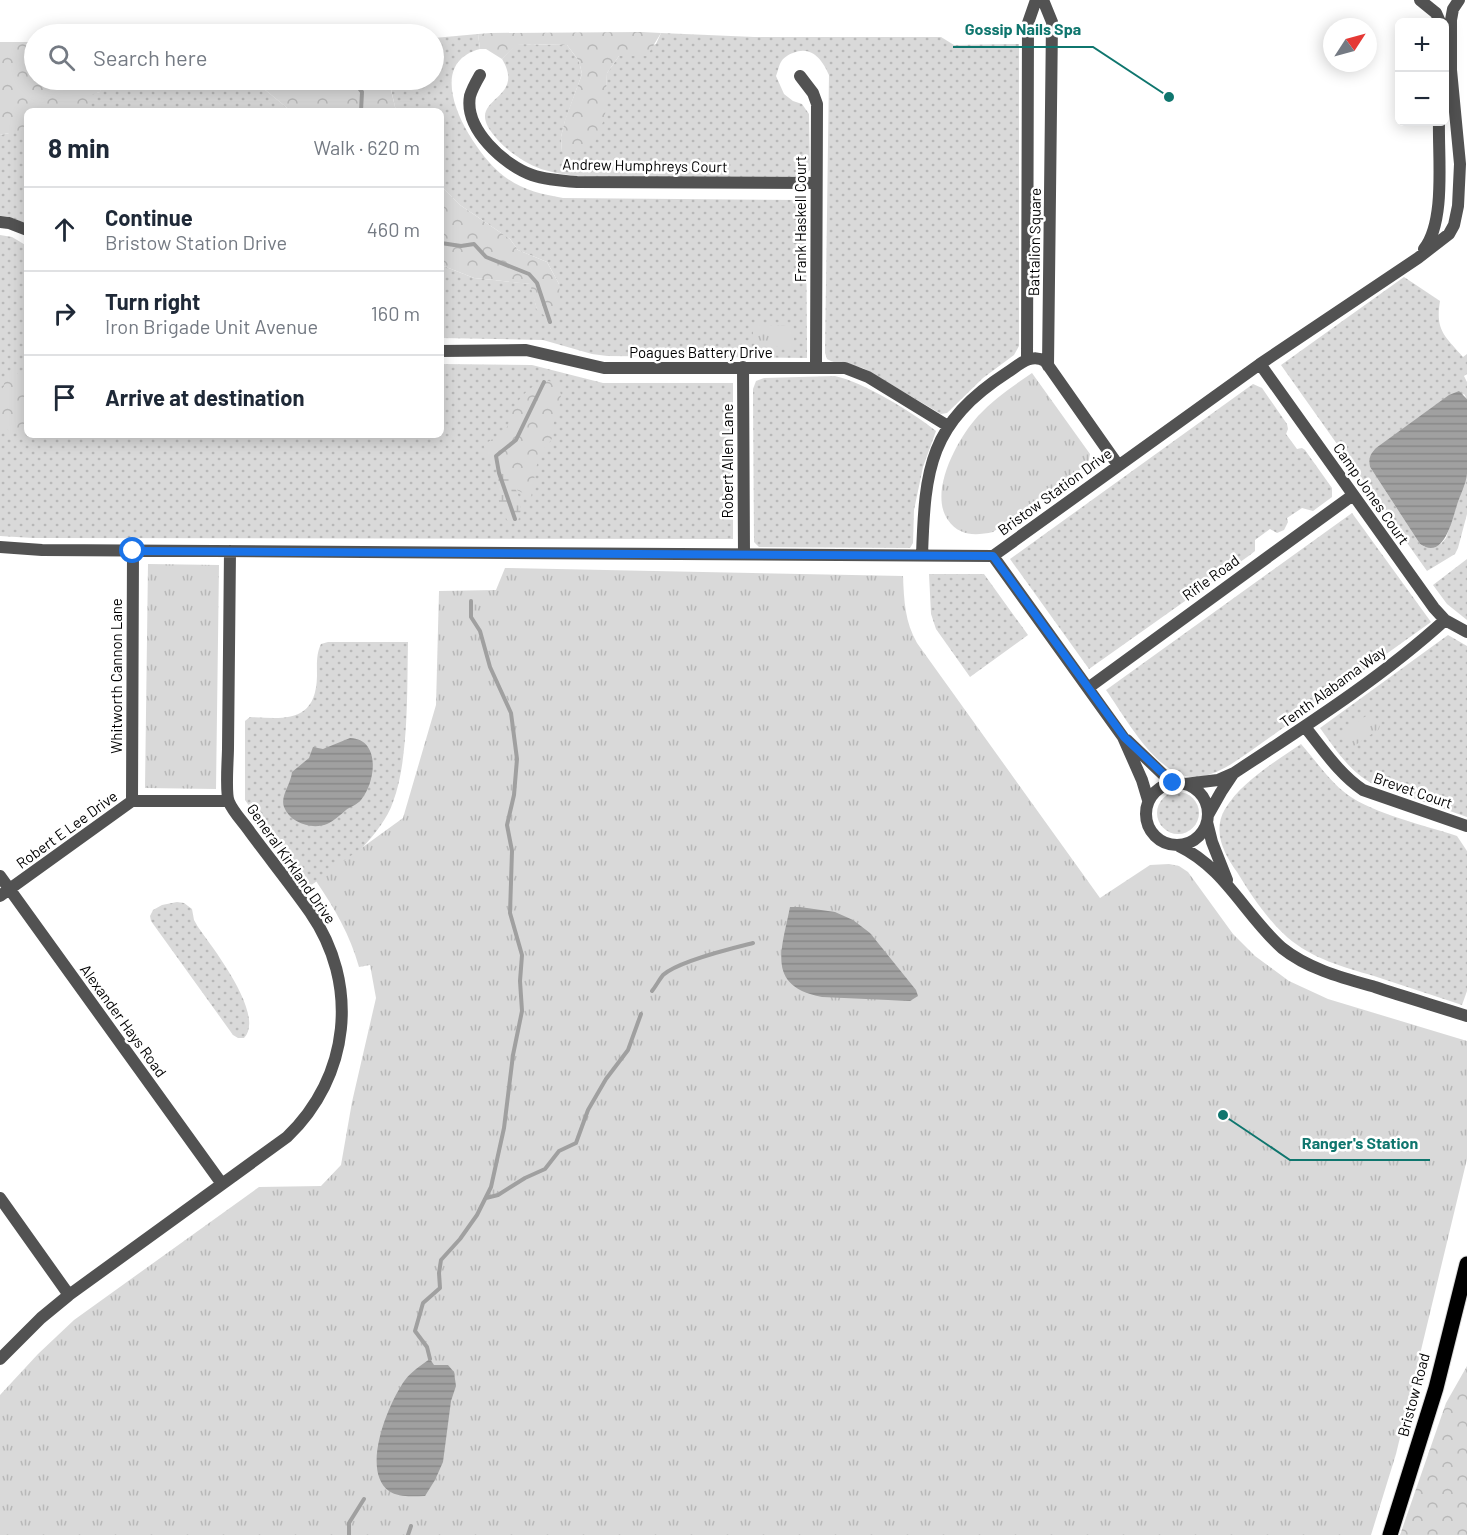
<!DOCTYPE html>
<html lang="en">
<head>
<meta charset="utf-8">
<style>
	body { margin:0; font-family:Barlow,sans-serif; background:#f2f2f3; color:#1f2937 }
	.controls { position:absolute; right:18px; top:18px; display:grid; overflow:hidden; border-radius:9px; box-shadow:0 3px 15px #0003 }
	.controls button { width:54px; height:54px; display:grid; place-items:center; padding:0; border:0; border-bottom:2px solid #e0e1e3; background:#fff; color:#1f2937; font:30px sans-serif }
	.compass { position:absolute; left:1323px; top:18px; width:54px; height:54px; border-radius:50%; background:#fff; box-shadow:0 3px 15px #0003; rotate:54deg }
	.stop { position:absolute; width:18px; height:18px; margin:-14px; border:4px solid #1a73e8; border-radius:50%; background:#fff }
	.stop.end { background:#1a73e8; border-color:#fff; box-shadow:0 2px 6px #0008 }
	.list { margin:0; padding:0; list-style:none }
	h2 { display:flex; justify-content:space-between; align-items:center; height:78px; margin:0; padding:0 24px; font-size:26px }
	h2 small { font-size:20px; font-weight:400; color:#747a83 }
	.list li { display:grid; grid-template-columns:39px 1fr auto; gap:18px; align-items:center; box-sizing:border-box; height:84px; padding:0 24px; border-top:2px solid #e0e1e3 }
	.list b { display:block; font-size:22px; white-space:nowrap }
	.list p { margin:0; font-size:20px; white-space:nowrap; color:#747a83 }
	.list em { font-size:20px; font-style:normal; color:#747a83 }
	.icon { flex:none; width:33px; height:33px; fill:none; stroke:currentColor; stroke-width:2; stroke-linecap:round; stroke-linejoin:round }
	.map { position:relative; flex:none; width:1467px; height:1535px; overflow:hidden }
	.search { position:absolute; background:#fff; box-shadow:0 3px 15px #0003; left:24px; top:24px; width:420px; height:66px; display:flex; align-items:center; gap:15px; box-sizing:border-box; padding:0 21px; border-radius:33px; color:#747a83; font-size:22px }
	.panel { position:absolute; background:#fff; box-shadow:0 3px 15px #0003; left:24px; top:108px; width:420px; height:330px; border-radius:9px }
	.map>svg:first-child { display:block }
	.grass { fill:url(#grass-dots) }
	.forest { fill:url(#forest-crowns) }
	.wetland { fill:url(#wetland-marsh) }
	.park { fill:url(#park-tufts) }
	.water { fill:url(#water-rules) }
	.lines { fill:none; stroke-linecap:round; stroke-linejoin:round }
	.stream { stroke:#a0a0a0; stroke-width:4 }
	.primary-casing { stroke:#dbdbdb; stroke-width:17 }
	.street { stroke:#525252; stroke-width:12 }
	.primary { stroke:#000; stroke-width:15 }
	.route { stroke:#1a73e8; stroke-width:8 }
	.labels { text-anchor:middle; stroke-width:5; stroke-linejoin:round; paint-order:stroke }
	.street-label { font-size:15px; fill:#000; stroke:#fff }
	.leader { fill:none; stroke:#0f766e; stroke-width:2 }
	.callout-dot { fill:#0f766e; stroke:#fff; stroke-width:2 }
	.callout-label { font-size:16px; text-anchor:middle; font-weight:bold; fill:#0f766e; stroke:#fff; stroke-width:5; stroke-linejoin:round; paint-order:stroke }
</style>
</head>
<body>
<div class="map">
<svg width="1467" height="1535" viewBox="0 0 1467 1535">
	<defs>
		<pattern id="grass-dots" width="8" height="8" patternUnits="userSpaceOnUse" patternTransform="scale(1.5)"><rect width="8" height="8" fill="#d9d9d9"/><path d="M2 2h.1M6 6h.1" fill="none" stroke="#b8b8b8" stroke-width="1.8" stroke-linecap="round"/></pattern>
		<pattern id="forest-crowns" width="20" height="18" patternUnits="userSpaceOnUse" patternTransform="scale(1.5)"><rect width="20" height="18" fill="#d9d9d9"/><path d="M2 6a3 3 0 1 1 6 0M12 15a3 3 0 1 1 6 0" fill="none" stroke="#b8b8b8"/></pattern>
		<pattern id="wetland-marsh" width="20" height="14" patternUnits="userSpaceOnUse" patternTransform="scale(1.5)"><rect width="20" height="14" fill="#d9d9d9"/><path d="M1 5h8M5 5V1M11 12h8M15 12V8" fill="none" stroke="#b8b8b8"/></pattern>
		<pattern id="park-tufts" width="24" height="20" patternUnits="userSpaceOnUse" patternTransform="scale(1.5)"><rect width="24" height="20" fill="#d9d9d9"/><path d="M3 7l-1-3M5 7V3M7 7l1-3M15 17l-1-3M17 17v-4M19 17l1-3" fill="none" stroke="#b8b8b8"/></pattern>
		<pattern id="water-rules" width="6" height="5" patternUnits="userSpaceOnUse" patternTransform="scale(1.5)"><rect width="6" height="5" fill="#a0a0a0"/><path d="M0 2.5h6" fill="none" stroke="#888"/></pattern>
	</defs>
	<rect width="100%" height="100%" fill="#fff"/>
	<path class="grass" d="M661,33L754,37H941L954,45L1019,44V346L1014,355L983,378L947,413L941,414L863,368C851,365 837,365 827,359L825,353L829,75C822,59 811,45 793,53C789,54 783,58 781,62C779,65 778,71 776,76L784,94L793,101L802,104L809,114L810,170L802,178C750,178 698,177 646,177C611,176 575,180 541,169C521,162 499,145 488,127C472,97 526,99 502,59L517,44L567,45L579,61L582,74L565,121L561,137L562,152H580L606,89L607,73L619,56L656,44Z
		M478,34L480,49C419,65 471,148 500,173C519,189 539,194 563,198L806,200L807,358L607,356L592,354L543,340L441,338V265L474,278L531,284L537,310L559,284L547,262L518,250L510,239L460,205L441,186V111H396L390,85H397L396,80H434V38Z
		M101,80H253L291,111H90V94L100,92Z
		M9,133H27V224L7,216H0V135Z
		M0,235L12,237L27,246V435H441V364L532,365L603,383H733V539L33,538L0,536Z
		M1404,277L1440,301C1435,331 1445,336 1463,357L1467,354V374L1464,376L1467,382V399L1464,394L1373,451L1369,462L1370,467L1420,544L1425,547L1441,544L1446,538L1467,474V514L1458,548L1455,554L1427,571L1281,365Z
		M835,376C863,382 914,413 936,431L923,467L914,510L913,543L910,548L759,547L754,542L753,389L756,381L764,378Z
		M1253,384L1262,388L1287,424L1288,429L1286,434L1297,449L1302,448L1305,450L1332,488V497L1313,511L1302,508L1287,518L1288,522L1284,530L1277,533L1270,529L1255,540V551L1250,555L1089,669L1010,559Z
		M1352,513L1431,622L1252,750C1236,761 1218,775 1198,777C1159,781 1126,718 1106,690Z
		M1467,559V620L1447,604L1433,585Z
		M929,574H984L1028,635L970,677L936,629L931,614Z
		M1448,635L1467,646V817L1373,784C1349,771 1336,750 1320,728Z
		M328,642H408C407,688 409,760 393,802C388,818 374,835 363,847C347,863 325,875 307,888L245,800V721L250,717C285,719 316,723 317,676C317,665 316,654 321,644Z
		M1301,744C1316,761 1330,782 1348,795C1372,813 1427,826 1457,836L1467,851V991L1462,1005C1433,995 1403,986 1374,976C1344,967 1312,959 1287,937C1267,919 1251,895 1237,872C1224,854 1212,831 1225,809C1242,781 1275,762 1301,744Z
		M1157 813a21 21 0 1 1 42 0a21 21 0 1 1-42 0Z
		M177,902L184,903L192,909L194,920L198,927C212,947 266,1015 244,1038H238L233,1035L151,921L150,916L153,910L162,905Z"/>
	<path class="forest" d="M490,33L642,32L661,33L647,56H619L607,73L605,117L595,142L580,152H562L561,137L565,120L582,74L579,61L567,45L518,44L502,59L486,49H480L478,34Z
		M0,42H34V80H101L100,92L90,95V111H27V133H9L0,135Z
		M253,80H396L397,85L390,86L396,111H291Z
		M441,186L460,205L510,239L518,250L547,262L559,284L560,297V306L557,312L545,316L537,310L530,284L474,278L441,265Z
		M13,369L27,383V434L9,431L0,423C0,405 0,381 13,369Z
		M549,381C571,388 556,411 553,426C552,431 554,435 551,440C548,446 542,449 540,455C535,468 534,483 531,497L517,490L504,470C494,468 486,456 484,446C491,438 497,438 503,432C509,426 509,421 511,414C518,398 532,382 549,381Z
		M1467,1366V1535H1400L1446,1403Z"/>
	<path class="wetland" d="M498,469L504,470C514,486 526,501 518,521L507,520L499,503Z"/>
	<path class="park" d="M756,325L790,326L794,328V344L791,347L756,346L753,342V327Z
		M1032,373L1090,454L1088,464L993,532C975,536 959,536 948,520C928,492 958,438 978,416C994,399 1013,386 1032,373Z
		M148,564L219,565L216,789L145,788Z
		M505,568L903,576C904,601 905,622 917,643L1100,898L1150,865L1169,864L1179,866L1188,872L1233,934L1255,956L1289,981L1328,999L1467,1041V1159L1396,1454L1371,1535H0V1395L38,1354L74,1320L259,1187L321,1186L341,1165L352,1102L376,998L370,965L359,967C350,935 335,909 316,881L403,818L436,705L439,591L496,590Z
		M1369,714L1373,715L1380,725L1379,729L1354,746L1351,745L1344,735V731Z"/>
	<path class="water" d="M1459,391L1467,399C1467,423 1467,450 1467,474C1466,484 1460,495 1457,505C1452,520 1444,561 1420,544L1370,467C1368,459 1370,454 1376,448L1449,395Z
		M350,738C381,739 376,782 361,800C358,804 350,807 346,810C340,815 334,821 327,824C312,830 290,823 284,807C280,796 291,784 292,772L309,758L313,747L323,749Z
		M790,907H800L835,912L853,920L870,933L916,990L918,996L910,1001L822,997C765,986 782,949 790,907Z
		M430,1359L434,1365H448L454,1372L456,1386L451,1401L443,1462L435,1480L425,1496C413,1496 399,1498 389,1491C360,1470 389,1402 405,1380C411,1372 421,1365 430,1359Z"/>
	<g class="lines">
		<path class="stream" d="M353,80L362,92L361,111
			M441,243L461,246L474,244L486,257L529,274L537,283L550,322
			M515,519L499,473L496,456L516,440L544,382
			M652,991C656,986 659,980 663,975C678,961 733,948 753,943
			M486,1198L498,1195L525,1178L545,1169L559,1151L576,1143L588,1110L606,1079L628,1050L641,1014
			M430,1359L427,1347L415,1331L423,1303L440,1288L439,1273L441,1260L460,1239L477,1215L491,1187L504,1128L513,1055L522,1011L520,981L522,955L510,913L512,851L507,825L514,795L517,759L511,713L490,667L480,631L471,617V601
			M349,1535V1523L364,1499
			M408,1535L411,1526"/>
		<defs>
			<path id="primary" d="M1390,1535L1436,1388L1467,1264"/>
		</defs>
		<use href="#primary" class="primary-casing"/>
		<path class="street" d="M1043,0L1052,22L1048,366
			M1420,0L1436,13L1440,22
			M480,75C476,82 472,89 470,96C464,129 504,165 532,175C547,180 562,181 577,182L816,183
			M800,76L813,93L817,104L816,367
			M0,222L9,223L27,230
			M1424,249C1446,221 1438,157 1439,122
			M441,351L526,350L604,368H845L868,377L948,426
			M1027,359L1028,23L1036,0
			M1260,364L1434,608L1445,620L1467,632
			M743,367L744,554
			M0,547L42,550L993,556L1260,364L1418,258L1449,234L1454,225L1458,206L1460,164L1451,70V20L1453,9L1459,0
			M922,555C925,468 929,423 1008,372C1020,364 1031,353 1045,361L1118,465
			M993,556L1123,737L1142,780L1148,800
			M1088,688L1353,495
			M1305,727C1323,749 1339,774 1363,790L1467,826
			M1127,740L1172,783
			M1146 814a31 31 0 1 1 62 0a31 31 0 1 1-62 0Z
			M1185,784L1218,780L1234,773C1307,725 1381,678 1445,620
			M132,801L133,551
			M1208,815L1221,792L1233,774
			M1207,822L1212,842L1227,880
			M1179,846C1225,868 1245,915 1282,948C1308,969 1343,978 1375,987C1405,997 1436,1006 1467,1016
			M0,876L222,1184
			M0,896L132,801H228
			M0,1198L69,1295
			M0,1359L41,1318L69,1295L287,1137C350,1077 360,984 310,912C291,885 270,859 250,832C244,823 233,812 229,802C225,794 228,759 228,748C229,682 229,617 230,551"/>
		<use href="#primary" class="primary"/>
	</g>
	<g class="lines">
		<path class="route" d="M133,551L993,556L1124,737L1173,783"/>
	</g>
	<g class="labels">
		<g class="street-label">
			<text transform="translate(645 166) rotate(1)" y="5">Andrew Humphreys Court</text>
			<text transform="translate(801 219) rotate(-90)" y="5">Frank Haskell Court</text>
			<text transform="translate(1035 242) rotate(-89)" y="5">Battalion Square</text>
			<text x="701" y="358">Poagues Battery Drive</text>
			<text transform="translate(728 461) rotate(-90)" y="5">Robert Allen Lane</text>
			<text transform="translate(1055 492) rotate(-36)" y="5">Bristow Station Drive</text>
			<text transform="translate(1371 494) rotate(55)" y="5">Camp Jones Court</text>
			<text transform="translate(1211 578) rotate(-36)" y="5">Rifle Road</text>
			<text transform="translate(117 676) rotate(-90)" y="5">Whitworth Cannon Lane</text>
			<text transform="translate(1333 687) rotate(-36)" y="5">Tenth Alabama Way</text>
			<text transform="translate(1413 791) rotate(19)" y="5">Brevet Court</text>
			<text transform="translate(67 830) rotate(-36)" y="5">Robert E Lee Drive</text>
			<text transform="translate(291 864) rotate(55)" y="5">General Kirkland Drive</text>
			<text transform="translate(123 1021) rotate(54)" y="5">Alexander Hays Road</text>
			<text transform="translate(1414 1395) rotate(-75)" y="5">Bristow Road</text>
		</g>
	</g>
	<path class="leader" d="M1169 97L1093 47H953M1223 1115L1290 1160H1430"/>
	<g class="callout-dot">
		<circle cx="1169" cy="97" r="6"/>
		<circle cx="1223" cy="1115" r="6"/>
	</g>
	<g class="callout-label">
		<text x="1023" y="35">Gossip Nails Spa</text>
		<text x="1360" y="1149">Ranger's Station</text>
	</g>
</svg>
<div class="controls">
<button>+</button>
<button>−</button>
</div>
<svg class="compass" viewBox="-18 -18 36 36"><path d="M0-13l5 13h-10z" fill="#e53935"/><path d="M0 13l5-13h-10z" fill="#747a83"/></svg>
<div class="stop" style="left:133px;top:551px"></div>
<div class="stop end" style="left:1173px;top:783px"></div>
<div class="search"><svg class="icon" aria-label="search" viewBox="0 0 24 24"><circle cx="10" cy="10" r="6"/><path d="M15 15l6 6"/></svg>Search here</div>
<section class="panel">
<h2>8 min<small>Walk · 620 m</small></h2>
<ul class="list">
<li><svg class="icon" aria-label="ahead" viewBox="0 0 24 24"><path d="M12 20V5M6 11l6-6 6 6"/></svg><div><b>Continue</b><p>Bristow Station Drive</p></div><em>460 m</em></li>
<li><svg class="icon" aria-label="right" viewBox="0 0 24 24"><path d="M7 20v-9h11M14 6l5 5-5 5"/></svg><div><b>Turn right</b><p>Iron Brigade Unit Avenue</p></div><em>160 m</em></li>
<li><svg class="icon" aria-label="arrive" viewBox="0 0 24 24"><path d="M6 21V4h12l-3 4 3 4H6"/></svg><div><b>Arrive at destination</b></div></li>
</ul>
</section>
</div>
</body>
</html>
